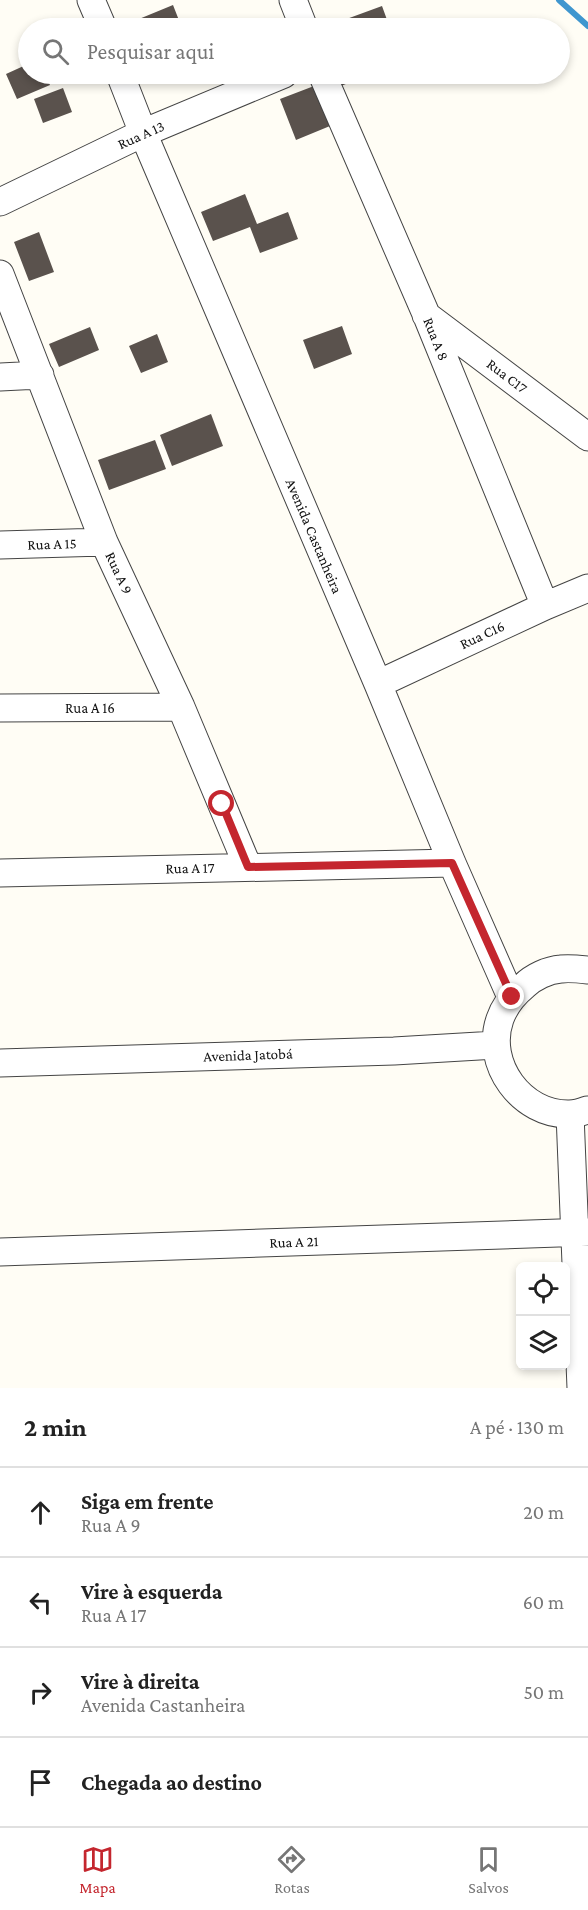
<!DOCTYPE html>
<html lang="pt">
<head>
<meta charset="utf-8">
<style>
	body { margin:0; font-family:"Crimson Pro",serif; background:#f6f6f6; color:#222 }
	.controls { position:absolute; right:18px; bottom:18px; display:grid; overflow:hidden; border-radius:9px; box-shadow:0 3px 9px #0003 }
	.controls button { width:54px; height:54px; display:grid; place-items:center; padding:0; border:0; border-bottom:2px solid #e0e0e0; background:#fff; color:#222; font:30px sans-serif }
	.stop { position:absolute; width:18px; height:18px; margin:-14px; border:4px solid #c4262e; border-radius:50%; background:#fff }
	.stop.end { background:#c4262e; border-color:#fff; box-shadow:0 2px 6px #0008 }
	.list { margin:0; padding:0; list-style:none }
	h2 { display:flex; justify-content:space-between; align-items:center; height:78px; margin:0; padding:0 24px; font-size:26px }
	h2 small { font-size:20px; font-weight:400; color:#767676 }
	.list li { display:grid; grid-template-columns:39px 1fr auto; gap:18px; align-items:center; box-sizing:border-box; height:90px; padding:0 24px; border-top:2px solid #e0e0e0 }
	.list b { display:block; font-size:22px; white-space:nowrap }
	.list p { margin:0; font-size:20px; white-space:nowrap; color:#767676 }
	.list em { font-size:20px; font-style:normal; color:#767676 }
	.icon { flex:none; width:33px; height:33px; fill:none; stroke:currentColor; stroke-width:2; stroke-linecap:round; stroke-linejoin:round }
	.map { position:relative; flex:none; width:588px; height:1388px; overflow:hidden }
	.search { position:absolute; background:#fff; box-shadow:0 3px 9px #0003; left:18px; right:18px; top:18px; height:66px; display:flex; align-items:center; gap:15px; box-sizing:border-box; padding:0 21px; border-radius:33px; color:#767676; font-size:22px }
	.sheet { height:438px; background:#fff }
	nav { display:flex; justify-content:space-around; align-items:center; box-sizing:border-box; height:84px; border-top:2px solid #e0e0e0; background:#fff; font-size:16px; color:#767676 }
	nav a { display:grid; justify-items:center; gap:3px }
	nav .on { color:#c4262e }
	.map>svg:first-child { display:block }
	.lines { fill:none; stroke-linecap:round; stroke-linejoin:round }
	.stream { stroke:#3f96cf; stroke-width:6 }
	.building { fill:#5a524d }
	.minor-casing { stroke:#444; stroke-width:29 }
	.minor { stroke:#fff; stroke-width:27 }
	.route { stroke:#c4262e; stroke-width:8 }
	.labels { text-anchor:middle; stroke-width:6; stroke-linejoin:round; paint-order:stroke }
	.street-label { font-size:15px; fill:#111; stroke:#fff }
</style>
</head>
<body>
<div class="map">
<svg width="588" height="1388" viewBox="0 0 588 1388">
	<rect width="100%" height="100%" fill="#fffdf5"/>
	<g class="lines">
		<path class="stream" d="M559,0L588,26"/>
	</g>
	<path class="building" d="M173,5L182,28H123L122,26Z
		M382,6L390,28H322Z
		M28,64V74H45L50,85L17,99L6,74Z
		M336,74H370L341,86Z
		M314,86L330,126L296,140L280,99Z
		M63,88L72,112L43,123L34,99Z
		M245,194L257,224L288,212L298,239L260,253L250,227L213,241L201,212Z
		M39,232L54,272L29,281L14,242Z
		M342,326L352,354L314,369L303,340Z
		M90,327L99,350L59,367L49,344Z
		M157,334L168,362L141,373L129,346Z
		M211,414L223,446L172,466L160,435Z
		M155,440L166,469L109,490L98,460Z"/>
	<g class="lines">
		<defs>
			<path id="minor" d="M91,0L103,28
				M293,0L304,28
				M120,74L143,133L378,684L452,863L511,997
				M322,74L426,314L545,606
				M0,202L143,133L284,74
				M0,274L104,542L181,707L248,867
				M426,315L588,437
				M0,377L40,375
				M0,545L104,542
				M378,684L545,606L588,588
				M0,708L181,707
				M0,873L452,863
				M0,1063L394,1051L496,1045
				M587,1110C582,1112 575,1114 569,1114C522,1115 484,1064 500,1019C505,1005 513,995 524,986C533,977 548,970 561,969C569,968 579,969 588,970
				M570,1114L581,1388
				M0,1252L588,1232"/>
		</defs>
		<use href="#minor" class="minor-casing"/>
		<use href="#minor" class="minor"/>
	</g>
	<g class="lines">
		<path class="route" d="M222,804L248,867L452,863L512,997"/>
	</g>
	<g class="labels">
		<g class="street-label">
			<text transform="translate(141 135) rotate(-24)" y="5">Rua A 13</text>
			<text transform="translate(436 339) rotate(68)" y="5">Rua A 8</text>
			<text transform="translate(507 376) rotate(37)" y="5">Rua C17</text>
			<text transform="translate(314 536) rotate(67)" y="5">Avenida Castanheira</text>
			<text transform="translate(52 544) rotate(-2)" y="5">Rua A 15</text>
			<text transform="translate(119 573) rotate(65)" y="5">Rua A 9</text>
			<text transform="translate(482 635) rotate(-25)" y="5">Rua C16</text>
			<text x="90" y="713">Rua A 16</text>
			<text transform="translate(190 868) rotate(-1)" y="5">Rua A 17</text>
			<text transform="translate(248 1055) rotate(-2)" y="5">Avenida Jatobá</text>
			<text transform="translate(294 1242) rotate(-2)" y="5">Rua A 21</text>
		</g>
	</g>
</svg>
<div class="controls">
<button><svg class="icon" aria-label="locate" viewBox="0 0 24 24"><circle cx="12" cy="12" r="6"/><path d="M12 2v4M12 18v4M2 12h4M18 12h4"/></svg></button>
<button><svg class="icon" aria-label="layers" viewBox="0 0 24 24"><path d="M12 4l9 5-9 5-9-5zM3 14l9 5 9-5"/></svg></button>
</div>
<div class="stop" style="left:222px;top:804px"></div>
<div class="stop end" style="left:512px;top:997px"></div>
<div class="search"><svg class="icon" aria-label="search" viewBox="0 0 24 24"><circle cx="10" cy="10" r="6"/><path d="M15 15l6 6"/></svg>Pesquisar aqui</div>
</div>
<section class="sheet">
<h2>2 min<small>A pé · 130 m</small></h2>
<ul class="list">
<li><svg class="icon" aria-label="ahead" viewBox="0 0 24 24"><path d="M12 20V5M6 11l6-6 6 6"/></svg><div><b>Siga em frente</b><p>Rua A 9</p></div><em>20 m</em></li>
<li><svg class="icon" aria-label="left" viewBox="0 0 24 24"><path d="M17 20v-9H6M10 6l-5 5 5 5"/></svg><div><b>Vire à esquerda</b><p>Rua A 17</p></div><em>60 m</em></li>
<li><svg class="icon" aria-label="right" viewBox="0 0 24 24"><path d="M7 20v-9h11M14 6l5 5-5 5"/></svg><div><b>Vire à direita</b><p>Avenida Castanheira</p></div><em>50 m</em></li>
<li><svg class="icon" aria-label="arrive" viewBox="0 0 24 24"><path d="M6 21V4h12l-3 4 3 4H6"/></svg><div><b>Chegada ao destino</b></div></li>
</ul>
</section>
<nav>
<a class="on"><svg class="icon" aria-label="map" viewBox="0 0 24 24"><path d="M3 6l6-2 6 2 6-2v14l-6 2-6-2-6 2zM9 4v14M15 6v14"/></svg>Mapa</a>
<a><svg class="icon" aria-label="directions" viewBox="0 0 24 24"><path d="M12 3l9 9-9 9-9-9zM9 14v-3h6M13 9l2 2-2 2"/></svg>Rotas</a>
<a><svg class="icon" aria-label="saved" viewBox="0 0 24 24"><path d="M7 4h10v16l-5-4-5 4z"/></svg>Salvos</a>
</nav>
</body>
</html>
